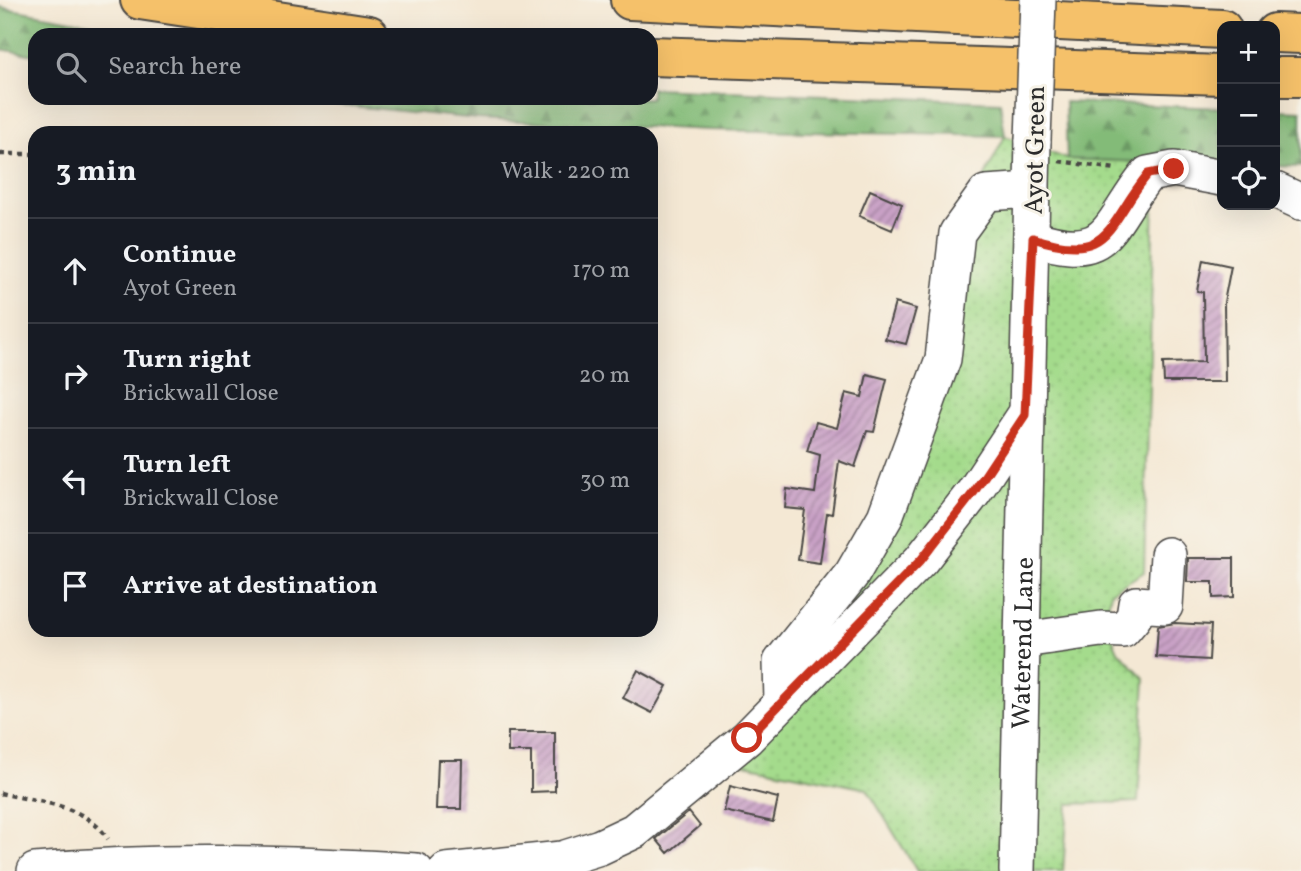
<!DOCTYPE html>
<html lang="en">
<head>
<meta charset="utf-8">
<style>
	body { margin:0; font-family:Vollkorn,serif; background:#20242c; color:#f1f3f6 }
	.controls { position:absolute; right:21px; top:21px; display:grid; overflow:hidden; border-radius:14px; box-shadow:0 7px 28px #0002 }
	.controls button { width:63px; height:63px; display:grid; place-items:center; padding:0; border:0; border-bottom:2px solid #363941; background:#171b24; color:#f1f3f6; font:35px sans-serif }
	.stop { position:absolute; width:21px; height:21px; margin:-16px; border:5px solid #c8321e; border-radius:50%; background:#fff }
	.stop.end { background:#c8321e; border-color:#fff; box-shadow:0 2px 7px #0008 }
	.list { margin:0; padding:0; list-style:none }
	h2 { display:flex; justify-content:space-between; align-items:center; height:91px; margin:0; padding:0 28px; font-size:30px }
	h2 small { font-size:23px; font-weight:400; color:#9ea1a6 }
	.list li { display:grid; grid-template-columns:46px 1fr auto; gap:21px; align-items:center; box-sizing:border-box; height:105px; padding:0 28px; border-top:2px solid #363941 }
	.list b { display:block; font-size:26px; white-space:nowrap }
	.list p { margin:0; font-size:23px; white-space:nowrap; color:#9ea1a6 }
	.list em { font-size:23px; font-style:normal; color:#9ea1a6 }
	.icon { flex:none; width:38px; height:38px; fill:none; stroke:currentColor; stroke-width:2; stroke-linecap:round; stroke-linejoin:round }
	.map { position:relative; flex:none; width:1301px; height:871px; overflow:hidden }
	.search { position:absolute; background:#171b24; box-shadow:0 7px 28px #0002; left:28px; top:28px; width:630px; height:77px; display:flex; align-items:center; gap:18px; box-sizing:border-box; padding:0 24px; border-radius:21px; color:#9ea1a6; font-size:26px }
	.panel { position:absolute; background:#171b24; box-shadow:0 7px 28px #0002; left:28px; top:126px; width:630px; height:511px; border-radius:21px }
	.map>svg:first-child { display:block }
	.grass { fill:url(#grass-dots); stroke:#68835c; stroke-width:2 }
	.forest { fill:url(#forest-firs); stroke:#577352; stroke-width:2 }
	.building { fill:url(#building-hatch) }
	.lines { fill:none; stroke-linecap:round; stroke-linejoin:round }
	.minor-casing { stroke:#494744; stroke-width:38 }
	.highway-casing { stroke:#494744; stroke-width:42 }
	.path { stroke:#494744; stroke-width:4.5; stroke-dasharray:5 5; stroke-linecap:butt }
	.minor { stroke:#fff; stroke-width:35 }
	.highway { stroke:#f5c16b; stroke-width:38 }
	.minor-bridge-casing { stroke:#494744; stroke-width:38; stroke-linecap:butt }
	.minor-bridge { stroke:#fff; stroke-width:35 }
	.route { stroke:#c8321e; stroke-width:9 }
	.labels { text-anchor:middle; stroke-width:6; stroke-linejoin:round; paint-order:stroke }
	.street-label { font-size:26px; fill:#2b2b2b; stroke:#f7f3e8 }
</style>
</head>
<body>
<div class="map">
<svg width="1301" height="871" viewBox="0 0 1301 871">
	<defs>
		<pattern id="grass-dots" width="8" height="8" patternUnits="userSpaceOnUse" patternTransform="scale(1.75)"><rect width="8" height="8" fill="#a4db8c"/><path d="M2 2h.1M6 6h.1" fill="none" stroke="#8dbc79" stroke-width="1.8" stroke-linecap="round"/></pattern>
		<pattern id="forest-firs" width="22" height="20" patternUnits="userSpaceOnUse" patternTransform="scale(1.75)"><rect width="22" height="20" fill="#83bb78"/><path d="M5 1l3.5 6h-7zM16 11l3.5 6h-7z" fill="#6b9863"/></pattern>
		<pattern id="building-hatch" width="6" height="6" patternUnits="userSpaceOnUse" patternTransform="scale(1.75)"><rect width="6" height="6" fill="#c9a1c6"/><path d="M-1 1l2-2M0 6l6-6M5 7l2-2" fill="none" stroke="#a383a1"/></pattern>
	</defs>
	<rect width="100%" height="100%" fill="#f7f3e8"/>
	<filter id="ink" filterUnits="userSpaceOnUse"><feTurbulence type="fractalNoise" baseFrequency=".0143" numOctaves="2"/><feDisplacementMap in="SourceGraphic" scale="14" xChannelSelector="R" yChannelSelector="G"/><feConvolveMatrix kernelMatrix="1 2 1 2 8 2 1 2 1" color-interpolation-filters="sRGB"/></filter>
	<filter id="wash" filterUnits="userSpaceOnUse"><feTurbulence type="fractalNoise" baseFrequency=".00686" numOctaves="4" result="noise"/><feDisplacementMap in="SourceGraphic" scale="28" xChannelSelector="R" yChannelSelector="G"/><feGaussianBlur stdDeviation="1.57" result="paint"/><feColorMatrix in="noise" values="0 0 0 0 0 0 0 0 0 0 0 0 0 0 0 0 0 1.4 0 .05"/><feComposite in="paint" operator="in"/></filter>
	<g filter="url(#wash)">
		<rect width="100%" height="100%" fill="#f4e8d4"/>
		<path class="grass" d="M1005,136L1067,159L1155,162L1144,572L1111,592L1103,632L1112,637L1118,651L1145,679L1138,802L1068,804L1063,871H917L867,789L740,763L877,514L980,186Z"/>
		<path class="forest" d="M0,7L153,35H35V55L0,49Z
			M651,88L1000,102L1005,136L710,130L477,119L275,98H651Z
			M1065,102L1222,108V165L1067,159Z
			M1275,110L1301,111V167L1275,166Z"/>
		<g id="blocks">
			<path class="building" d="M870,190L902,204L892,230L859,216Z
				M1203,260L1231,266L1224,302L1225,382H1164L1163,363L1204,362L1203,292L1197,291Z
				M895,303L916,309L906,344L885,339Z
				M867,374L887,379L874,432L867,431L855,467L839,461L832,514L827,513L820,563L798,560L805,510L785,508L787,489L815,493L820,455L807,451L816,422L837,428L846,393L862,397Z
				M1188,558H1234V597L1213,598V582H1187Z
				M1175,623L1211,625L1209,660L1156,657L1158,626Z
				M638,670L667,686L652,713L623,698Z
				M508,732H555V791L531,792V752H508Z
				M438,760H462L461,809H436Z
				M730,786L778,798L773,822L724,811Z
				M689,812L700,826L668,853L656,839Z"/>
		</g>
	</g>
	<g filter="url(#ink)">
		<use href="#blocks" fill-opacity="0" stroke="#494744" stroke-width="2"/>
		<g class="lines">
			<defs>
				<g id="minor">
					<path d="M1275,190L1301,202"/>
					<path d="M1033,238C1112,264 1106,225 1148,174L1174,169L1222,178"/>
					<path d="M1023,640L1101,629L1123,630L1134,617L1136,604L1165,606L1168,555"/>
					<path d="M782,702L781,662L852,574L885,517L943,359L957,233L986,193L1032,190"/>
					<path d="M35,871C162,859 288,863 416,871"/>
					<path d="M446,871L562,859L600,847L634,831L747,738L921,560L974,492L1025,415"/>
					<path id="s1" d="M1017,871L1033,140"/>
				</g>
				<path id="highway" d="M140,0L369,35
					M630,0L1222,29
					M1275,33L1301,34
					M651,56L1222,75
					M1275,77H1301"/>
			</defs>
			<use href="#minor" class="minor-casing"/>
			<use href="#highway" class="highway-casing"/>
			<path class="path" d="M0,154H35
				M1059,161L1116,169
				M0,793C38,802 85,804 108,839"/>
			<use href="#minor" class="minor"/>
			<use href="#highway" class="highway"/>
			<defs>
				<path id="minor-bridge" d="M1033,140L1038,0"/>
			</defs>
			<use href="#minor-bridge" class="minor-bridge-casing"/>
			<use href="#minor-bridge" class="minor-bridge"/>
		</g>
	</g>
	<g class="lines" filter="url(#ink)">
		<path class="route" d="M747,738L921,560L974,492L1025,415L1033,238C1112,264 1106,225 1148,174L1174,169"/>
	</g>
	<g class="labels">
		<g class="street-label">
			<text transform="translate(1034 150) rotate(-89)" y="9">Ayot Green</text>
			<text dy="9" stroke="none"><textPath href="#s1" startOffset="228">Waterend Lane</textPath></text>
		</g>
	</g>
</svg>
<div class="controls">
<button>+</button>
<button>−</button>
<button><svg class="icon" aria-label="locate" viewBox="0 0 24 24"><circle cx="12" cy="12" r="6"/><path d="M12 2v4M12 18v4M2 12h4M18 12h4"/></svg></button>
</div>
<div class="stop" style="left:747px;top:738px"></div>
<div class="stop end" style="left:1174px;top:169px"></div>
<div class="search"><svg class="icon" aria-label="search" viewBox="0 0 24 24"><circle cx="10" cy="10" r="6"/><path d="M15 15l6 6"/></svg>Search here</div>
<section class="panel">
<h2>3 min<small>Walk · 220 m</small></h2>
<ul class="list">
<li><svg class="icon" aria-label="ahead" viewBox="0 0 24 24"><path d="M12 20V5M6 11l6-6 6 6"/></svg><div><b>Continue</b><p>Ayot Green</p></div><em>170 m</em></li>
<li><svg class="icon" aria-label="right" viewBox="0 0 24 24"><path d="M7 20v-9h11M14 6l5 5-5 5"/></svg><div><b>Turn right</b><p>Brickwall Close</p></div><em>20 m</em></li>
<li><svg class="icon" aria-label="left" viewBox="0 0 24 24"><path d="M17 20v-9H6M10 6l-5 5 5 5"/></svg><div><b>Turn left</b><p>Brickwall Close</p></div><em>30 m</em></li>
<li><svg class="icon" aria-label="arrive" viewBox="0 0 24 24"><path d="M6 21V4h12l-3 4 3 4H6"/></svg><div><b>Arrive at destination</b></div></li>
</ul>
</section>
</div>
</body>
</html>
